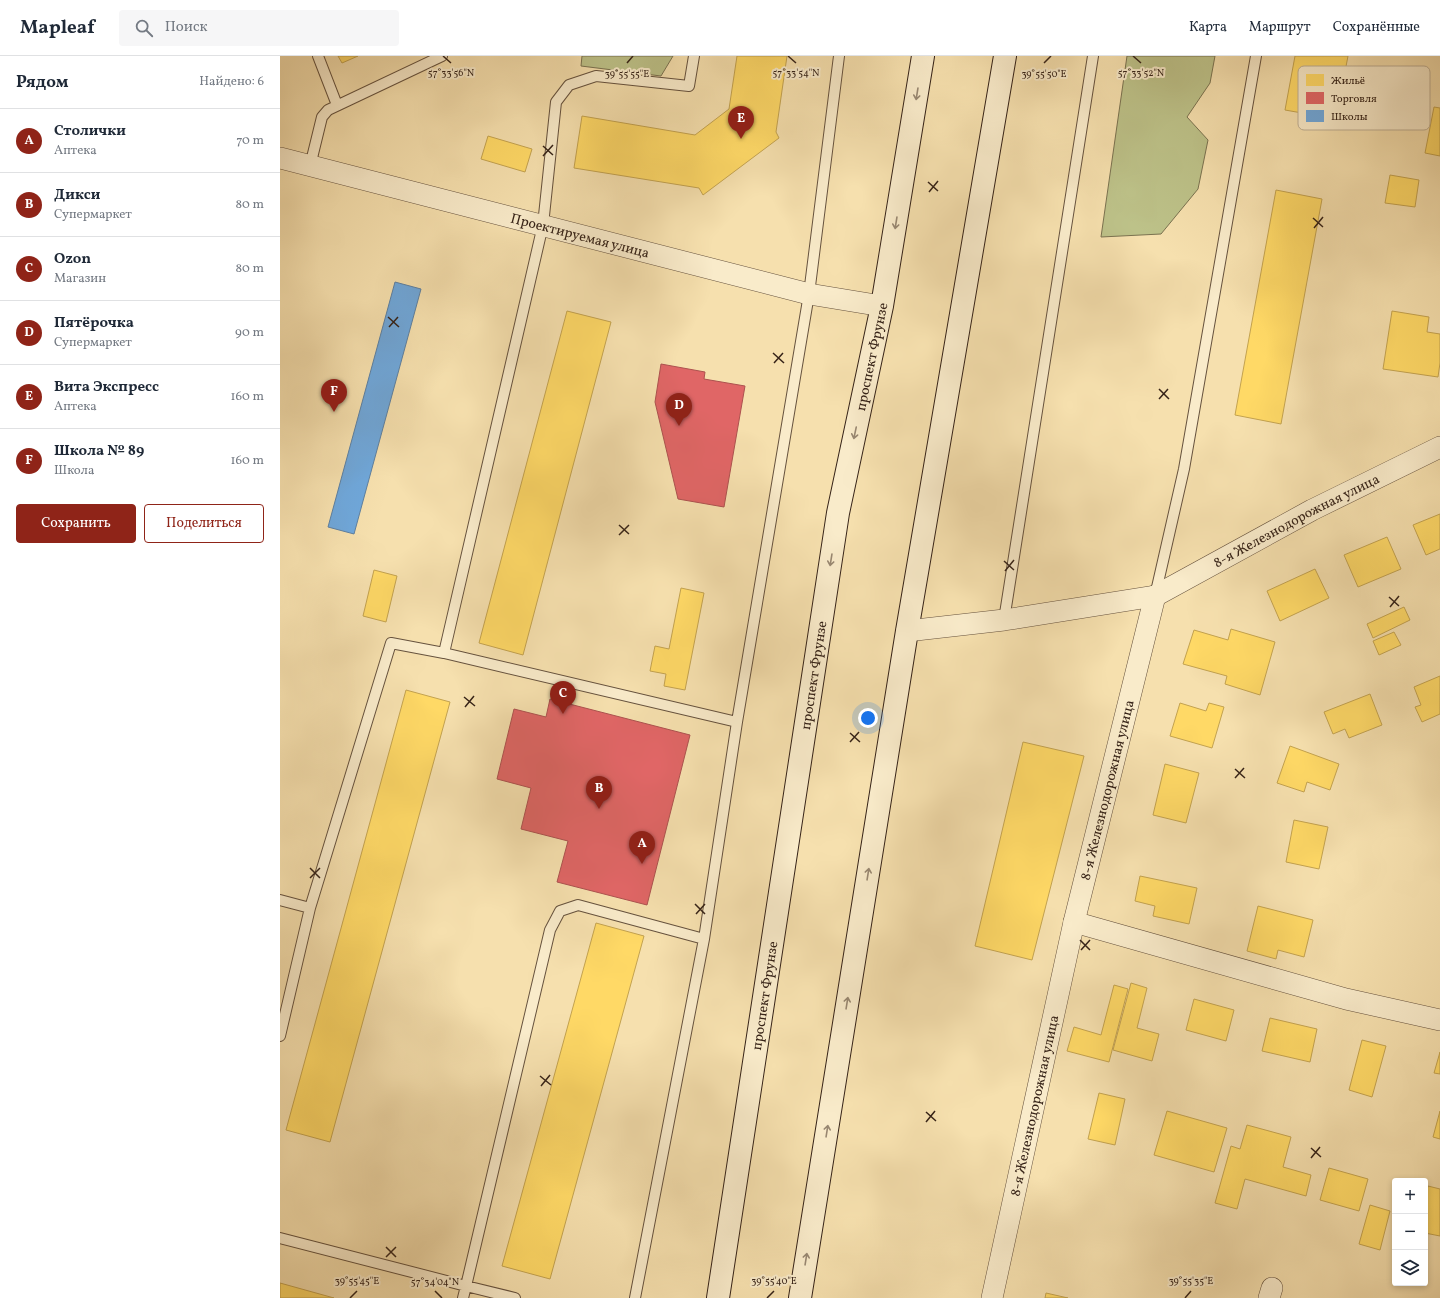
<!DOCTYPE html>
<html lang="ru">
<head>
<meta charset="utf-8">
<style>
	body { margin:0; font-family:Vollkorn,serif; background:#f6f6f7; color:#1f2937 }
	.controls { position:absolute; right:12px; bottom:12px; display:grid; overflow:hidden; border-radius:4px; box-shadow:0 2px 6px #0003 }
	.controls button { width:36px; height:36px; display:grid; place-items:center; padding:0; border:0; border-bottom:1px solid #e0e1e3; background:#fff; color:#1f2937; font:20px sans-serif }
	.you { position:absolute; left:588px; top:662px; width:14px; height:14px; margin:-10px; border:3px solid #fff; border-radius:50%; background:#1a73e8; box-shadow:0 0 0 6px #1a73e833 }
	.badge { display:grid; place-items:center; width:26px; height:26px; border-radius:50%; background:#8f2418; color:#fff; font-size:13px; font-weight:700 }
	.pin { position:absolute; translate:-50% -33px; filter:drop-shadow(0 1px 2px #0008) }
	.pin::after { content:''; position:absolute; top:21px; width:14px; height:12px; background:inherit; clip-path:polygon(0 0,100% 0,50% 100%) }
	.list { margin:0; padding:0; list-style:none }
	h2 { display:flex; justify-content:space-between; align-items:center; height:52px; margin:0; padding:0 16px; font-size:17px }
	h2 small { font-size:13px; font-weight:400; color:#747a83 }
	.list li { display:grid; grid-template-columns:26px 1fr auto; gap:12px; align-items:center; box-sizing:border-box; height:64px; padding:0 16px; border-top:1px solid #e0e1e3 }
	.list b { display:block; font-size:15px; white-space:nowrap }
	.list p { margin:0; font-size:13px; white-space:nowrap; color:#747a83 }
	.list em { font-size:13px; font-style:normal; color:#747a83 }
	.actions { display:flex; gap:8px; padding:12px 16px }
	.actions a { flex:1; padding:9px 0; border:1px solid #8f2418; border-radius:4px; text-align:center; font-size:14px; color:#8f2418 }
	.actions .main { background:#8f2418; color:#fff }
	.icon { flex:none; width:22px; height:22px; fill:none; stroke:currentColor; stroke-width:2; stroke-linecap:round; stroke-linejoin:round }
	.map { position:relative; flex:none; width:1160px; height:1242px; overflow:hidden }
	header { display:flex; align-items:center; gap:24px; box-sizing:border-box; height:56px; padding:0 20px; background:#fff; border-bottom:1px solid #e0e1e3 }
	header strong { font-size:19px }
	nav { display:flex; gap:22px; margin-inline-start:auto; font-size:14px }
	.search { width:280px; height:36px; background:#f6f6f7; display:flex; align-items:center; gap:10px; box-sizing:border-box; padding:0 14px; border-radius:4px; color:#747a83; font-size:15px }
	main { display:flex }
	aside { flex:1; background:#fff }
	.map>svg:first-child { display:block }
	.green { fill:#bdc289; stroke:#7a7250 }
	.homes { fill:#ffd966; stroke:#c3a24f }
	.shops { fill:#e06666; stroke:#ad524f }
	.schools { fill:#6fa8dc; stroke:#5e80a1 }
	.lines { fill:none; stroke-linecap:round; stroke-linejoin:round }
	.service-casing { stroke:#66523e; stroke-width:12 }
	.minor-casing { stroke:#66523e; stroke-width:22 }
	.secondary-casing { stroke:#362318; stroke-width:24 }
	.service { stroke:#f9ebca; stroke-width:10 }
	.minor { stroke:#f9ebca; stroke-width:21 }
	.secondary { stroke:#f9ebca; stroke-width:22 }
	.oneway { stroke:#988771 }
	.ticks { fill:none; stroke:#362318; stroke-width:1.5 }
	.labels { text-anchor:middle; stroke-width:4; stroke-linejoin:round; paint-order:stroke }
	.street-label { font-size:14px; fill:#362318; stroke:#f9ebca }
	.key { fill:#f9ebca; stroke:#beaf95; stroke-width:1 }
	.key-label { font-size:11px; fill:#362318 }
	.ticks-label { font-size:10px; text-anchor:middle; fill:#362318; stroke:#f9ebca; stroke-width:4; stroke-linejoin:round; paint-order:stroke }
</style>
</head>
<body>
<header>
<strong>Mapleaf</strong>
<div class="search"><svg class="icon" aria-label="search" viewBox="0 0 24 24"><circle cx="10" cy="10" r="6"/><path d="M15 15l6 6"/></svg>Поиск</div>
<nav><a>Карта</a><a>Маршрут</a><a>Сохранённые</a></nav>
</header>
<main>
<aside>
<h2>Рядом<small>Найдено: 6</small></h2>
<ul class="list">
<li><span class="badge">A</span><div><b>Столички</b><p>Аптека</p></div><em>70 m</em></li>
<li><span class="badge">B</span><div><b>Дикси</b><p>Супермаркет</p></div><em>80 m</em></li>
<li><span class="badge">C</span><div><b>Ozon</b><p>Магазин</p></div><em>80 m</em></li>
<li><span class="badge">D</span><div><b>Пятёрочка</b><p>Супермаркет</p></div><em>90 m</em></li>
<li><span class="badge">E</span><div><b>Вита Экспресс</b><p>Аптека</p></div><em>160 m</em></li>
<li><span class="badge">F</span><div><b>Школа № 89</b><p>Школа</p></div><em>160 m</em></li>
</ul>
<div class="actions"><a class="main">Сохранить</a><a>Поделиться</a></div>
</aside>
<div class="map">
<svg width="1160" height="1242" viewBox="0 0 1160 1242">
	<rect width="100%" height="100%" fill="#f6e0ae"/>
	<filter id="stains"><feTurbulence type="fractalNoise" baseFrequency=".005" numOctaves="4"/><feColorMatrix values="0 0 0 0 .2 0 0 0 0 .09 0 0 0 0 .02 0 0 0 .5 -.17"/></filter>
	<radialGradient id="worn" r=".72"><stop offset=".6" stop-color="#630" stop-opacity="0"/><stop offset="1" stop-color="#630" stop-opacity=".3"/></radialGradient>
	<path class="green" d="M302,0H393L381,20L301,10Z
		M847,0H935L930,27L907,61L928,84L918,133L881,178L821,181Z"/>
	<path class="homes" d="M58,0H78L62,7Z
		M457,0H507L496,76L499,82L423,139L419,132L294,112L302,60L415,79L449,53Z
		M1015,0H1068L1056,63L1005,54Z
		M1154,51L1160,52V100L1145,97Z
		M208,80L252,93L245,116L201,103Z
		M1110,119L1139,124L1135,151L1105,147Z
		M996,134L1042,143L1001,368L955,359Z
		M287,255L331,266L243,599L199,587Z
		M1112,255L1149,261L1147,276L1160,278V307L1158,321L1103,313Z
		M1160,458V493L1146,499L1133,469Z
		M1107,481L1121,513L1078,531L1064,499Z
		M1035,513L1049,542L1000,565L987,535Z
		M94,514L117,520L106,566L83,560Z
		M401,532L424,537L405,634L384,630L386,618L370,615L375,590L389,593Z
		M1124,551L1130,564L1093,582L1087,568Z
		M951,573L995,586L980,639L945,628L947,620L903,608L914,574L948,584Z
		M1114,576L1121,589L1099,599L1093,585Z
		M1160,620V658L1142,666L1135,651L1141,649L1134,631Z
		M126,634L170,646L50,1086L6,1074Z
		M1090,638L1102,669L1069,682L1065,673L1053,678L1044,656Z
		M900,647L926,655L929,647L944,651L932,692L890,680Z
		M743,686L804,700L752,904L695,890Z
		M1010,690L1059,708L1050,734L1027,726L1024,736L997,727Z
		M885,708L919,717L906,767L873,759Z
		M1014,764L1048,771L1039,813L1006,806Z
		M860,820L917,832L909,868L873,860L875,850L855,845Z
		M978,850L1033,864L1024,901L998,894L996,903L967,895Z
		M316,867L364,880L270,1223L222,1210Z
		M851,927L867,932L857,972L879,978L872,1005L833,994Z
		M834,929L848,933L829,1006L787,995L794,971L821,979Z
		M914,943L954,954L946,985L906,974Z
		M990,962L1037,973L1030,1006L982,995Z
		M1082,984L1106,990L1092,1041L1069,1034Z
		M1160,996V1018L1154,1017Z
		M819,1037L845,1043L835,1089L808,1083Z
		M887,1055L947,1072L934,1116L874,1099Z
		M1160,1055V1083L1153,1081Z
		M967,1069L1011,1081L1003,1111L1031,1119L1026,1140L965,1123L957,1153L935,1147L951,1090L960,1093Z
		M1049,1112L1088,1123L1079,1155L1040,1144Z
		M1148,1130L1160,1133V1180L1145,1177V1142Z
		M1090,1149L1110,1155L1100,1194L1079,1188Z
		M0,1227L54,1242H0Z
		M766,1237L788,1242H765Z"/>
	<path class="shops" d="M381,308L425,316L424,323L465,330L444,451L398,443L375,346Z
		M270,643L410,679L367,849L277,826L288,785L241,773L251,732L217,723L234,653L266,661Z"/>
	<path class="schools" d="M115,226L141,233L74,478L48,471Z"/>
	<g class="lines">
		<defs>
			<path id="service" d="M38,0L57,49
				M30,110L42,61L48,54L162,0
				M875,540L904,413L976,0
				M724,564L813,0
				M164,597L263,169L276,46L289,29L316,20L409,30L414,0
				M0,844L30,852
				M0,980L30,852L111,587L164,597L457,666
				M0,1182L186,1230L270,874L280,855L298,849L424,883
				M183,1242L186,1230L235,1242
				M355,1242L424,883L457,666L529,238L559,0"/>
			<g id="minor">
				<path id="s1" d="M0,102L529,238L602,250"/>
				<path d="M627,575L724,564L875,540"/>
				<path d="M794,866L1066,943L1160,964"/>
				<path id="s2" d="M712,1242L794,866L875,540L1032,454L1160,391"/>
				<path d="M989,1242L992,1232"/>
			</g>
			<g id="secondary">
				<path id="s3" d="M438,1242L558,457L602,250L643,0"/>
				<path d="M520,1242L627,575L725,0"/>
			</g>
		</defs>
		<use href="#service" class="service-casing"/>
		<use href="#minor" class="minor-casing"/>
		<use href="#secondary" class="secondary-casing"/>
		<use href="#service" class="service"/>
		<use href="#minor" class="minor"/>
		<use href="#secondary" class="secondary"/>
	</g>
	<defs><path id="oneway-shaft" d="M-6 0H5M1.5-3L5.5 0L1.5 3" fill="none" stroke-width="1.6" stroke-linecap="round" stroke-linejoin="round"/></defs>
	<g class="oneway">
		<use href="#oneway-shaft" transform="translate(637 38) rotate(99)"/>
		<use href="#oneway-shaft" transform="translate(616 167) rotate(99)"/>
		<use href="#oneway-shaft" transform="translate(575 377) rotate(102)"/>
		<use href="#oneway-shaft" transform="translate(551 504) rotate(99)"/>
		<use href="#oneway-shaft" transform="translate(588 818) rotate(-81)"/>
		<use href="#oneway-shaft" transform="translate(567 947) rotate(-81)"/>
		<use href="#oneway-shaft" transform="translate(547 1075) rotate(-81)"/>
		<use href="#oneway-shaft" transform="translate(526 1203) rotate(-81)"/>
	</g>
	<path class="ticks" d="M163,0L171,7M508,0L516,7M853,0L861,7M347,7L353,0M764,7L771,0M263,90L273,99M263,100L273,89M648,126L658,135M649,136L658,125M1033,162L1043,171M1034,172L1043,161M108,261L119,271M109,271L118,261M493,297L504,307M494,307L503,297M879,333L889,343M879,343L888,333M339,469L349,478M339,479L349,469M724,505L734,514M725,515L734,504M1109,541L1119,550M1110,551L1119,540M184,641L195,650M185,651L194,640M570,677L580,686M570,686L579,676M955,713L965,722M955,722L964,712M30,812L40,822M30,822L40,812M415,848L425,858M416,858L425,848M800,884L810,894M801,894L810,884M260,1020L271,1029M261,1030L270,1019M646,1056L656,1065M646,1066L655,1055M1031,1092L1041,1101M1031,1102L1040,1091M106,1191L116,1201M106,1201L116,1191M155,1235L162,1242M70,1242L77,1235M487,1242L494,1235M905,1242L911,1235"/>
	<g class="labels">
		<g class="street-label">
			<text dy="5" stroke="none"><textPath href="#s1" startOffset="310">Проектируемая улица</textPath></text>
			<text dy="5" stroke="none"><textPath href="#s3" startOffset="954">проспект Фрунзе</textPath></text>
			<text dy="5" stroke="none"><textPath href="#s2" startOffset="881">8-я Железнодорожная улица</textPath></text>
			<text dy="5" stroke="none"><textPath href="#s3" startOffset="630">проспект Фрунзе</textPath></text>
			<text dy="5" stroke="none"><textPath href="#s2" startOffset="521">8-я Железнодорожная улица</textPath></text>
			<text dy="5" stroke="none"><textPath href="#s3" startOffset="306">проспект Фрунзе</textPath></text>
			<text dy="5" stroke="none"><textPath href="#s2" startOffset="197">8-я Железнодорожная улица</textPath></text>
		</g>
	</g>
	<rect x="1018" y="10" width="132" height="64" rx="6" class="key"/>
	<rect x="1026" y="18" width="18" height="12" fill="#ffd966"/>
	<rect x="1026" y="36" width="18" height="12" fill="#e06666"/>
	<rect x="1026" y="54" width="18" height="12" fill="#6fa8dc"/>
	<g class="key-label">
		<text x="1051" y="28">Жильё</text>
		<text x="1051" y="46">Торговля</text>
		<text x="1051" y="64">Школы</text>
	</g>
	<g class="ticks-label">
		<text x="171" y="20">57°33'56"N</text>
		<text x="516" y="20">57°33'54"N</text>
		<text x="861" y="20">57°33'52"N</text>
		<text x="347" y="21">39°55'55"E</text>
		<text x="764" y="21">39°55'50"E</text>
		<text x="77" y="1228">39°55'45"E</text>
		<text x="494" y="1228">39°55'40"E</text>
		<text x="911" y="1228">39°55'35"E</text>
		<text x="155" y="1229">57°34'04"N</text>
	</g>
	<rect width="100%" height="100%" filter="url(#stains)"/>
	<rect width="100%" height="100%" fill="url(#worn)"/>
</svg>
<div class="controls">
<button>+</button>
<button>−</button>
<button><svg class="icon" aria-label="layers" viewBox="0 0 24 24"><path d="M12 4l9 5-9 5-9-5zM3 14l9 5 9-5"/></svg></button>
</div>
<div class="you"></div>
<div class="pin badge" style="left:362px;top:808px">A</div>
<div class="pin badge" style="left:319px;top:753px">B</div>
<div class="pin badge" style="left:283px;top:658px">C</div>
<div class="pin badge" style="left:399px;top:370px">D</div>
<div class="pin badge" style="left:461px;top:83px">E</div>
<div class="pin badge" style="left:54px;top:356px">F</div>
</div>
</main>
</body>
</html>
